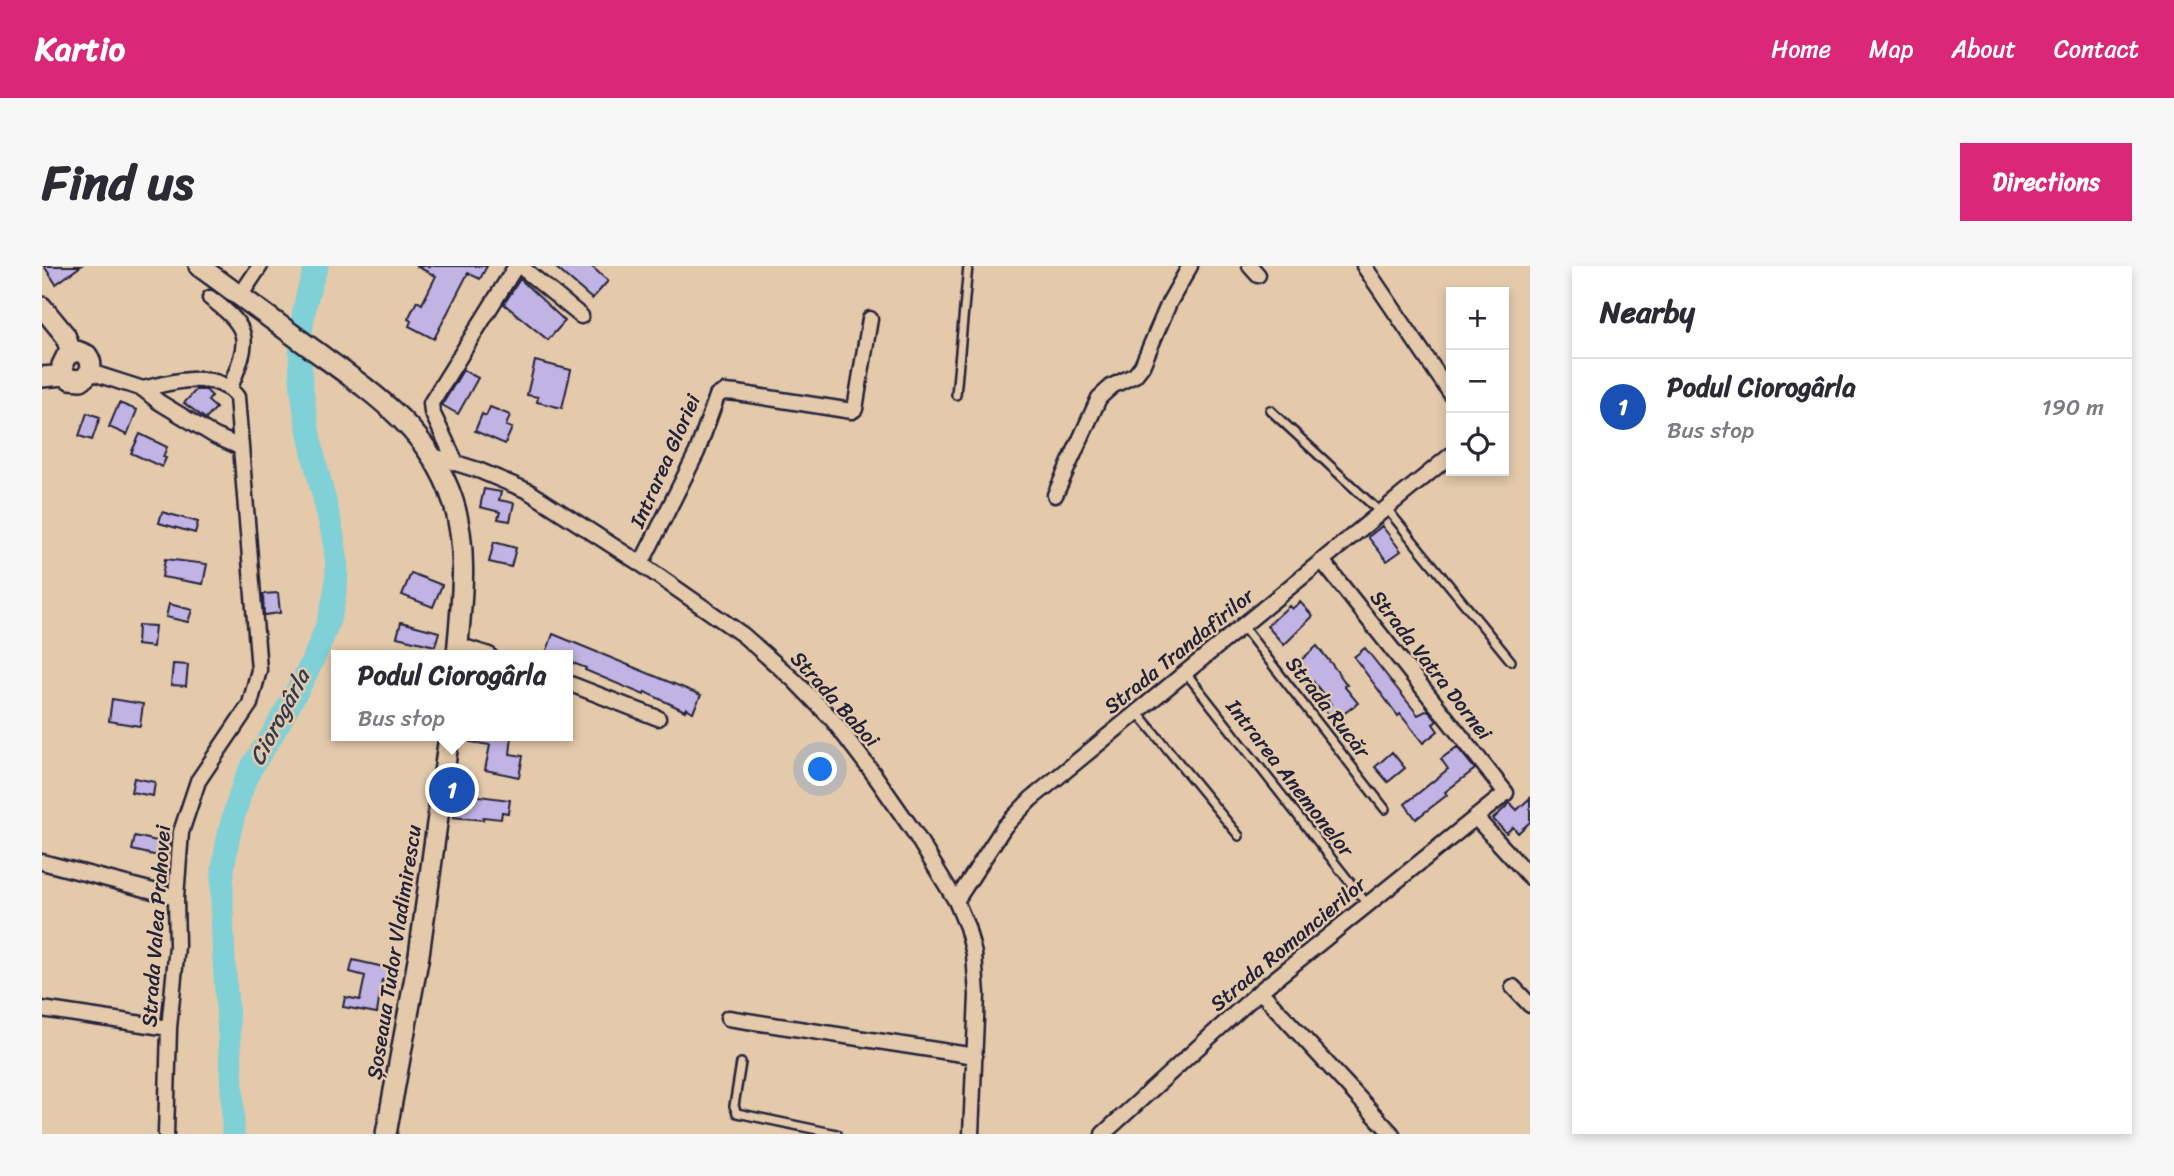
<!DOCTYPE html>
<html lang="en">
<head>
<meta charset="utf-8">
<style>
	body { margin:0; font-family:Sriracha,sans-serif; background:#f7f7f7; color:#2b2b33 }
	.controls { position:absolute; right:21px; top:21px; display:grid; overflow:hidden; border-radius:0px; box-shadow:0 4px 10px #0003 }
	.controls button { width:63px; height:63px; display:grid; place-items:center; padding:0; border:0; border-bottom:2px solid #e1e1e2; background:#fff; color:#2b2b33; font:35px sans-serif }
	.you { position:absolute; left:779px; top:504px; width:24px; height:24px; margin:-18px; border:5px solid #fff; border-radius:50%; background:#1a73e8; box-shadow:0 0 0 10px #1a73e833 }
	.badge { display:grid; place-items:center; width:46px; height:46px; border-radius:50%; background:#db2777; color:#fff; font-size:23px; font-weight:700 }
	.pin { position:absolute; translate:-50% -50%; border:4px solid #fff; box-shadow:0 2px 7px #0006 }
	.popup { position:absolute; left:289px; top:384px; width:242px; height:91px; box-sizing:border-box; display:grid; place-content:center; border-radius:0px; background:#fff; filter:drop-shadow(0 2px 5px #0005); font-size:23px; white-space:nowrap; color:#7c7c81 }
	.popup b { font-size:26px; color:#2b2b33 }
	.popup::after { content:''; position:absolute; left:50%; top:100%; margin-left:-14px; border:14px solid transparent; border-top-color:#fff }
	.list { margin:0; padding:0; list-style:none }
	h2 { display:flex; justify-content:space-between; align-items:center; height:91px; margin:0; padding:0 28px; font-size:30px }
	h2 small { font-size:23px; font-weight:400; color:#7c7c81 }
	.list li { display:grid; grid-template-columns:46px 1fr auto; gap:21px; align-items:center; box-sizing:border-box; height:98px; padding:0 28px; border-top:2px solid #e1e1e2 }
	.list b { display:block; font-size:26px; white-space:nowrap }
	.list p { margin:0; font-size:23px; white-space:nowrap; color:#7c7c81 }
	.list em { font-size:23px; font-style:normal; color:#7c7c81 }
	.icon { flex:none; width:38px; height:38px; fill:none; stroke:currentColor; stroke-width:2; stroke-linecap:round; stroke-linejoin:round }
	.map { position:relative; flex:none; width:1488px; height:868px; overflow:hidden; border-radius:0px }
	header { display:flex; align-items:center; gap:42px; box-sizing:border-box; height:98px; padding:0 35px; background:#db2777; color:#fff }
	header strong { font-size:33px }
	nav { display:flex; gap:38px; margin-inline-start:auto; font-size:24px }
	.intro { display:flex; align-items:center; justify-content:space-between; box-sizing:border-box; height:168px; padding:0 42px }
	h1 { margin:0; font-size:49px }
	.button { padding:18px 32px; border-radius:0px; background:#db2777; color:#fff; font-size:24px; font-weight:700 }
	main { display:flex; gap:42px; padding:0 42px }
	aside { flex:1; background:#fff; border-radius:0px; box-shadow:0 4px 10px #0003 }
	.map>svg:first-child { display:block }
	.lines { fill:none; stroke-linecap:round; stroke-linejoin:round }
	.river { stroke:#7fd0d7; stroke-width:23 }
	.building { fill:#c1b3e4; stroke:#22223b; stroke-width:2 }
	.lane-casing { stroke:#22223b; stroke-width:12 }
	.street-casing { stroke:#22223b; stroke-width:19 }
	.secondary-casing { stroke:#22223b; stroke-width:24 }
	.lane { stroke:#e4c9ab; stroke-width:7 }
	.street { stroke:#e4c9ab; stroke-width:14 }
	.secondary { stroke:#e4c9ab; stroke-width:19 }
	.labels { text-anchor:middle; stroke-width:5; stroke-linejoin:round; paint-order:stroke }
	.street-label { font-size:21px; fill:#22223b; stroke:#e4c9ab }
	.water-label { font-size:23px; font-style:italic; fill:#303c52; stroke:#e4c9ab }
</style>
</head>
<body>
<header>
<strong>Kartio</strong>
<nav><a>Home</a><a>Map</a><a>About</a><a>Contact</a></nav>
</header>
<div class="intro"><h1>Find us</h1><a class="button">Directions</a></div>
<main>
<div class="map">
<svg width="1488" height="868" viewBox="0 0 1488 868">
	<rect width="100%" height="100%" fill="#e4c9ab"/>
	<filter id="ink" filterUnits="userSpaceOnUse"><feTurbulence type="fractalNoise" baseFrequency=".0143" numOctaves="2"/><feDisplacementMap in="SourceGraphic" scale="14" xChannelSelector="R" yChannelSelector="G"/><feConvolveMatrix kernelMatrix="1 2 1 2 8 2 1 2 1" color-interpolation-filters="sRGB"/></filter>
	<g filter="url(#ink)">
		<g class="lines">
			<path class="river" d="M191,868C192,787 179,706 180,625C180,590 191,549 202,517C208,501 220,485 229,471C253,428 286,376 293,327C299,294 289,260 281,228C262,153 244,75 275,0"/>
		</g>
		<path class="building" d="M2,0H39L14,18Z
			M374,0H445L438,13L426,7L392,73L367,60L369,55L366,53L375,35L380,38L394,10Z
			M512,0H549L566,15L550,33Z
			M478,13L523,55L506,74L462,38Z
			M493,95L529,104L520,142L495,136L496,131L485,129Z
			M421,104L436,112L416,148L400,139Z
			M154,124H164L170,130L166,135L174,142L164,153L142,137Z
			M77,137L95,144L85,169L67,161Z
			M448,141L468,149L464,160L470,162L463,178L433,165L440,148L444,150Z
			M45,147L58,151L50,174L37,170Z
			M98,168L125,181L121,191L124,192L120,201L89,187Z
			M442,223L459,226L457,234L472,237L468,255L456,253L458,246L438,241Z
			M120,246L156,256L153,267L117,257Z
			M1340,260L1359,285L1345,295L1326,271Z
			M452,276L474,282L469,301L447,296Z
			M123,293L165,298L161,318L120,311Z
			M369,307L400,319L391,341L360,329Z
			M236,327L238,347L222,349L221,328Z
			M1258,336L1271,350L1242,379L1225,360L1247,340L1250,343Z
			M127,338L150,344L146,356L124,351Z
			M359,356L397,366L393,380L355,371Z
			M96,359L113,360L111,381L95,379Z
			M511,368L659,429L651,446L644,442L643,445L603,426L602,429L543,404L544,402L526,395V389L504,387Z
			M1275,380L1289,397L1305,419L1302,420L1316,437L1292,455L1282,443L1289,438L1270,414L1264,418L1250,402Z
			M1323,382L1376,449L1386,444L1395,455L1391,458L1396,465L1381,477L1358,448L1356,450L1312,391Z
			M131,398L146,399L144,420L129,419Z
			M70,433L101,438L98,460L67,455Z
			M429,470H470L468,488L481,490L477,511L443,504L448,479L428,476Z
			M1415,481L1433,503L1403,526L1405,529L1374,553L1363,538L1406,503L1399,493Z
			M1350,486L1363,502L1346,516L1333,501Z
			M92,512L113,516L111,530L89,526Z
			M414,527L468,534L466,547L460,546L459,553L441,551V554L411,551Z
			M1488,532V556L1476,567L1471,561L1464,567L1451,553L1468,537L1475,544Z
			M93,570L128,578L125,592L90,584Z
			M311,694L355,704L352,717L340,714L335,747L301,741L303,731L318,734L323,710L308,706Z"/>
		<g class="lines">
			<defs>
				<path id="lane" d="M914,129L926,0
					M1228,144L1339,247
					M1345,243L1469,395
					M1201,361L1343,543
					M1144,407L1325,638
					M1095,446L1197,570
					M699,797L692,840L695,847L795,868"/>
				<path id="street" d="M478,0L539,50
					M1208,0L1216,9
					M1322,0L1409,128
					M198,30L218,0
					M168,32C211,64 207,74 188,122
					M48,106L101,123L117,136L173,170L198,181
					M101,123C129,116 175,103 195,131L217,404L208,438L156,515L139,566L134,631L135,680L127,762L124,868
					M391,190L436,204L486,225L599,298L701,369L753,415L790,453L831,507L872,566L914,635L925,661L932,688L935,729L929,868
					M414,197L390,146L389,137L474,0
					M1013,229L1057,132L1070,120L1093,109L1100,100L1127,37L1148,0
					M599,298L655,186L675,130L682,126L695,127L810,145L813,143L828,53
					M416,379L447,389
					M526,417L616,452
					M1434,552L1488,611
					M0,596L134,631
					M914,635L962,561L989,533L1409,189
					M1471,721L1488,739
					M1218,725L1350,868
					M0,743L127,762
					M686,752L933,790
					M1061,868L1218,725L1464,527L1281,296"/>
				<path id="secondary" d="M157,0C194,27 232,55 269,82C327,124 388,163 411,235C427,284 419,340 415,389
					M0,41L23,69L29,86
					M0,111L23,109L28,113L39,114C49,108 52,99 45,89L35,85L25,89L20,99L23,109
					M344,868L377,689L407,470"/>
			</defs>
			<use href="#lane" class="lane-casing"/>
			<use href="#street" class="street-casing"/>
			<use href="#secondary" class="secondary-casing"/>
			<use href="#lane" class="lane"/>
			<use href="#street" class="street"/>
			<use href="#secondary" class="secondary"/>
		</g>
	</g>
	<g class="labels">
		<g class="street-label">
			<text transform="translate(623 195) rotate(-66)" y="7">Intrarea Gloriei</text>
			<text transform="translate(1137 385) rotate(-39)" y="7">Strada Trandafirilor</text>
			<text transform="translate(1389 399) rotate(52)" y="7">Strada Vatra Dornei</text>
			<text transform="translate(793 433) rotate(48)" y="7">Strada Baboi</text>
			<text transform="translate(1286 441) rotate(52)" y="7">Strada Rucăr</text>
			<text transform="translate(1248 512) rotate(52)" y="7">Intrarea Anemonelor</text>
			<text transform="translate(114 660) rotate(-86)" y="7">Strada Valea Prahovei</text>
			<text transform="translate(1246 678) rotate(-40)" y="7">Strada Romancierilor</text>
			<text transform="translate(352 686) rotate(-81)" y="7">Șoseaua Tudor Vladimirescu</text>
		</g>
		<g class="water-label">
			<text transform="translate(237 451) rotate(-62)" y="8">Ciorogârla</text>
		</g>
	</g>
</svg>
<div class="controls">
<button>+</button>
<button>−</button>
<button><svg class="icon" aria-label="locate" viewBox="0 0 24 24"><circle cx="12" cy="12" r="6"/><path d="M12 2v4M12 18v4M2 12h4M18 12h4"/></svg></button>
</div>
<div class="you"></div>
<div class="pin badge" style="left:410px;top:524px;background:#1a4fb4">1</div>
<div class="popup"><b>Podul Ciorogârla</b>Bus stop</div>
</div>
<aside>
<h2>Nearby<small></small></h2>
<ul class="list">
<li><span class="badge" style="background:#1a4fb4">1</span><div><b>Podul Ciorogârla</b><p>Bus stop</p></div><em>190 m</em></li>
</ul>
</aside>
</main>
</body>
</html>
